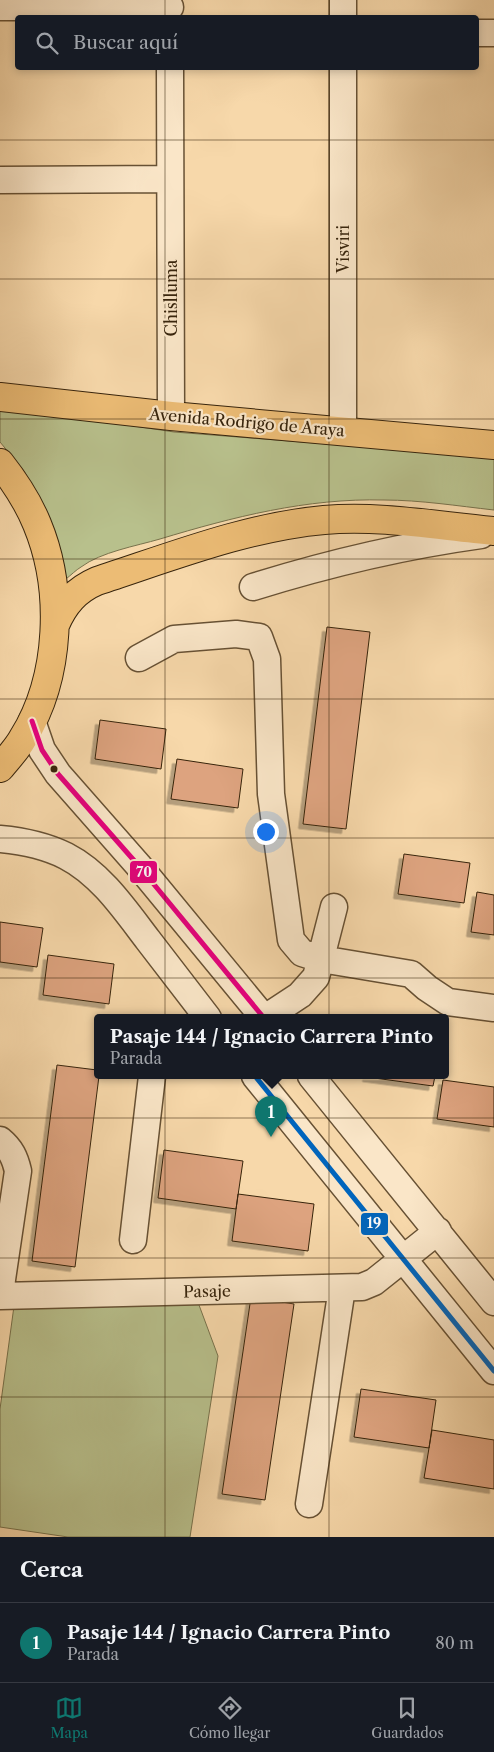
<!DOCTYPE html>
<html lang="es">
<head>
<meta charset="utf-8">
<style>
	body { margin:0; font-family:"Libre Caslon Text",serif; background:#242831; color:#f1f3f6 }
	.you { position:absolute; left:265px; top:831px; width:18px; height:18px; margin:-12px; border:4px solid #fff; border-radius:50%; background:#1a73e8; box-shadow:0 0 0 8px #1a73e833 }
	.badge { display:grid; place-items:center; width:32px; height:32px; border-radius:50%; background:#0f766e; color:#fff; font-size:16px; font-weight:700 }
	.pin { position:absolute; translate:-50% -41px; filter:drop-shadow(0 1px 2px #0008) }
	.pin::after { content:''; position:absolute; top:26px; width:18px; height:15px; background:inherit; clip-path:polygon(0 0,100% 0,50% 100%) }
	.popup { position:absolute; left:94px; top:1014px; width:355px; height:65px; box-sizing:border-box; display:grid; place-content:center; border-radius:5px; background:#171b24; filter:drop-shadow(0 1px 4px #0005); font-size:16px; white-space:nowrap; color:#9ea1a6 }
	.popup b { font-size:19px; color:#f1f3f6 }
	.popup::after { content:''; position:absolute; left:50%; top:100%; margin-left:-10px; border:10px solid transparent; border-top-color:#171b24 }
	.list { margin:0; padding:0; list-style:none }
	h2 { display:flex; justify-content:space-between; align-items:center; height:65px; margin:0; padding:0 20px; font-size:21px }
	h2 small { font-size:16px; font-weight:400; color:#9ea1a6 }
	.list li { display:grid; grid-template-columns:32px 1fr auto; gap:15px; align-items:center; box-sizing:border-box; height:80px; padding:0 20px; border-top:1px solid #363941 }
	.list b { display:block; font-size:19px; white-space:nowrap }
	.list p { margin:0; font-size:16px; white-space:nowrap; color:#9ea1a6 }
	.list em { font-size:16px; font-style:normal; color:#9ea1a6 }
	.icon { flex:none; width:28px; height:28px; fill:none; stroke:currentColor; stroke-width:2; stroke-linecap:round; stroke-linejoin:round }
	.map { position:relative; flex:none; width:494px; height:1537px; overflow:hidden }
	.search { position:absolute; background:#171b24; box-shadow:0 2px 8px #0003; left:15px; right:15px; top:15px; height:55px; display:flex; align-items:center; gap:12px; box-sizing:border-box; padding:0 18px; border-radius:5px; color:#9ea1a6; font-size:19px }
	.sheet { height:145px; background:#171b24 }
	nav { display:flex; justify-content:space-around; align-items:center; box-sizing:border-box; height:70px; border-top:1px solid #363941; background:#171b24; font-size:14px; color:#9ea1a6 }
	nav a { display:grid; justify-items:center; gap:2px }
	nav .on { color:#0f766e }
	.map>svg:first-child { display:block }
	.green { fill:#b8c08c; stroke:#78724c }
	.building { fill:#dda37f; stroke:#37240c; filter:url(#shadow) }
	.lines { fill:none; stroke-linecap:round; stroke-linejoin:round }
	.minor-casing { stroke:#675134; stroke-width:29 }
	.major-casing { stroke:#37240c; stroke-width:30 }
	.minor { stroke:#fae6c8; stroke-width:26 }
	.major { stroke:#ecbc75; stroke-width:28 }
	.bus-1-casing { stroke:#fae6c8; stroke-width:9 }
	.bus-2-casing { stroke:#fae6c8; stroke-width:9 }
	.bus-1 { stroke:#e5007d; stroke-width:5 }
	.bus-2 { stroke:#0065bd; stroke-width:5 }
	.grid { fill:none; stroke:#37240c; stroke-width:1; stroke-opacity:0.55 }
	.bus-dot { fill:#37240c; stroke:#fae6c8; stroke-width:2 }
	.labels { text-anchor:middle; stroke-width:4.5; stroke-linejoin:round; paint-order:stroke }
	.street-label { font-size:16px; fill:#37240c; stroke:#fae6c8 }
	.line-badge { stroke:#fae6c8; stroke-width:2 }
	.badge-label { font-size:14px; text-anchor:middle; font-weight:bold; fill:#fff }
</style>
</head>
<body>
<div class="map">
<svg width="494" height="1537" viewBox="0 0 494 1537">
	<defs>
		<filter id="shadow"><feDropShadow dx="-4.5" dy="4.5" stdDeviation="0" flood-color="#0004"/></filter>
	</defs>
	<rect width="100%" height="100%" fill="#f7d8aa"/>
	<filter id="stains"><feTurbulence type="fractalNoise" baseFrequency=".004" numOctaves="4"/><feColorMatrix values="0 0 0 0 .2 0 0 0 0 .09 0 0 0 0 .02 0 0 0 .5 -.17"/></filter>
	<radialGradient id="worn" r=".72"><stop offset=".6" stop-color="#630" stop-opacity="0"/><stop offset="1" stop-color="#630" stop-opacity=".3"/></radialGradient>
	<path class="green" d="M0,406L174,432L494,457V510C458,506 420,500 384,500C307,498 233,517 160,539C136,546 101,552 81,567C76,570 71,575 66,579L61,558L38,496L24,471L0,442Z
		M196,1297L218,1356L190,1537H68L0,1527V1409L14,1306Z"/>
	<path class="building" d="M327,627L370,632L346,829L303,824Z
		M100,720L166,729L161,769L95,759Z
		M177,759L243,769L238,808L171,799Z
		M404,854L470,863L464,903L398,894Z
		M477,892L494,895V935L471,932Z
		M0,922L43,928L37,967L0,962Z
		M48,955L114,964L109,1004L43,995Z
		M57,1065L97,1070V1076H99L75,1267L32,1261Z
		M367,1076H435L433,1086L367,1077Z
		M443,1080L494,1087V1127L437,1119Z
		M164,1150L243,1161L236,1209L158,1198Z
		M238,1194L314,1204L308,1251L232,1241Z
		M251,1297L294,1304L265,1500L222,1494Z
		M361,1389L436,1400L429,1448L354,1437Z
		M432,1430L494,1440V1489L424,1478Z"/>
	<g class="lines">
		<defs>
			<path id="minor" d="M343,0V18
				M0,7H170
				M476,33H494
				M170,68L171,416
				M343,68V431
				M0,180L170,179
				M253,587C330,563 401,546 481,535
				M139,658L174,639L236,634L259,637L267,659L271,794L291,940L302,953L321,959L411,974L427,988L448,1002L494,1008
				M32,721L42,750L58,774L138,865L264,1018
				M0,839C22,841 46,846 66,856C101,874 125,910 148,940C168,966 188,992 208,1018
				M265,1018L300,995L316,977L334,907
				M255,1076L494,1371
				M311,1076L494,1302
				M0,1140C11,1149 15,1158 18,1171L0,1293
				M133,1240L152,1076
				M0,1296L362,1287L374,1282L438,1231
				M309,1504L342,1288"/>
			<path id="major" d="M0,397L171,416L494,445
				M0,463C15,482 28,502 37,524C64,589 61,677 23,738C17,749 8,758 0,768
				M55,625C64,604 76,590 97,581C171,557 246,527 324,520C380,515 438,526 494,531"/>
		</defs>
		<use href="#minor" class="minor-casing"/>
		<use href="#major" class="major-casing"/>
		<use href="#minor" class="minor"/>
		<use href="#major" class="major"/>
		<defs>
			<path id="bus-1" d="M32,721L42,750L58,774L138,865L264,1018"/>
			<path id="bus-2" d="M255,1076L494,1371"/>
		</defs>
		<use href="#bus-1" class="bus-1-casing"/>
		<use href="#bus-2" class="bus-2-casing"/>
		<use href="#bus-1" class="bus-1"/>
		<use href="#bus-2" class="bus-2"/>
	</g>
	<path class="grid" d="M165,0V18M329,0V18M165,68V1537M329,68V1537M0,140H494M0,279H494M0,419H494M0,559H494M0,699H494M0,838H494M0,978H494M0,1118H494M0,1258H494M0,1397H494"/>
	<circle class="bus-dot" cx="54" cy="769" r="4.5"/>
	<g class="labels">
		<g class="street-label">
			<text transform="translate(343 249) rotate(-90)" y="6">Visviri</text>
			<text transform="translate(171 298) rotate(-90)" y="6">Chislluma</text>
			<text transform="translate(247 422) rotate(5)" y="6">Avenida Rodrigo de Araya</text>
			<text transform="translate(207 1291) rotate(-1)" y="6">Pasaje</text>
		</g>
	</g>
	<g class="line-badge">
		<rect x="129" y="860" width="29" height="24" rx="5" fill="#e5007d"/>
		<rect x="360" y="1212" width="29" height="24" rx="5" fill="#0065bd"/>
	</g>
	<g class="badge-label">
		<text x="144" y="877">70</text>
		<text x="374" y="1228">19</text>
	</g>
	<rect width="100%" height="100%" filter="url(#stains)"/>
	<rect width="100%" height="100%" fill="url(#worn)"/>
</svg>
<div class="you"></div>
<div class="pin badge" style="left:271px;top:1137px">1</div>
<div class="popup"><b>Pasaje 144 / Ignacio Carrera Pinto</b>Parada</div>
<div class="search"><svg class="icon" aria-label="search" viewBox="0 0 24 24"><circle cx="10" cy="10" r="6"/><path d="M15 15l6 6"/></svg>Buscar aquí</div>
</div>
<section class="sheet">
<h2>Cerca<small></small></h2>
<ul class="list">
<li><span class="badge">1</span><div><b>Pasaje 144 / Ignacio Carrera Pinto</b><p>Parada</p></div><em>80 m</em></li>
</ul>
</section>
<nav>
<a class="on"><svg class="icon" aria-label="map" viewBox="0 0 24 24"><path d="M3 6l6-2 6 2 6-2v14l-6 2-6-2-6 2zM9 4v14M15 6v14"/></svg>Mapa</a>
<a><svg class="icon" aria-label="directions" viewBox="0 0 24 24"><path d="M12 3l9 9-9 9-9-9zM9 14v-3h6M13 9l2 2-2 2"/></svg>Cómo llegar</a>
<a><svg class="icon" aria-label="saved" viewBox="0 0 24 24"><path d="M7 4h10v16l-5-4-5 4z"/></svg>Guardados</a>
</nav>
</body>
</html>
